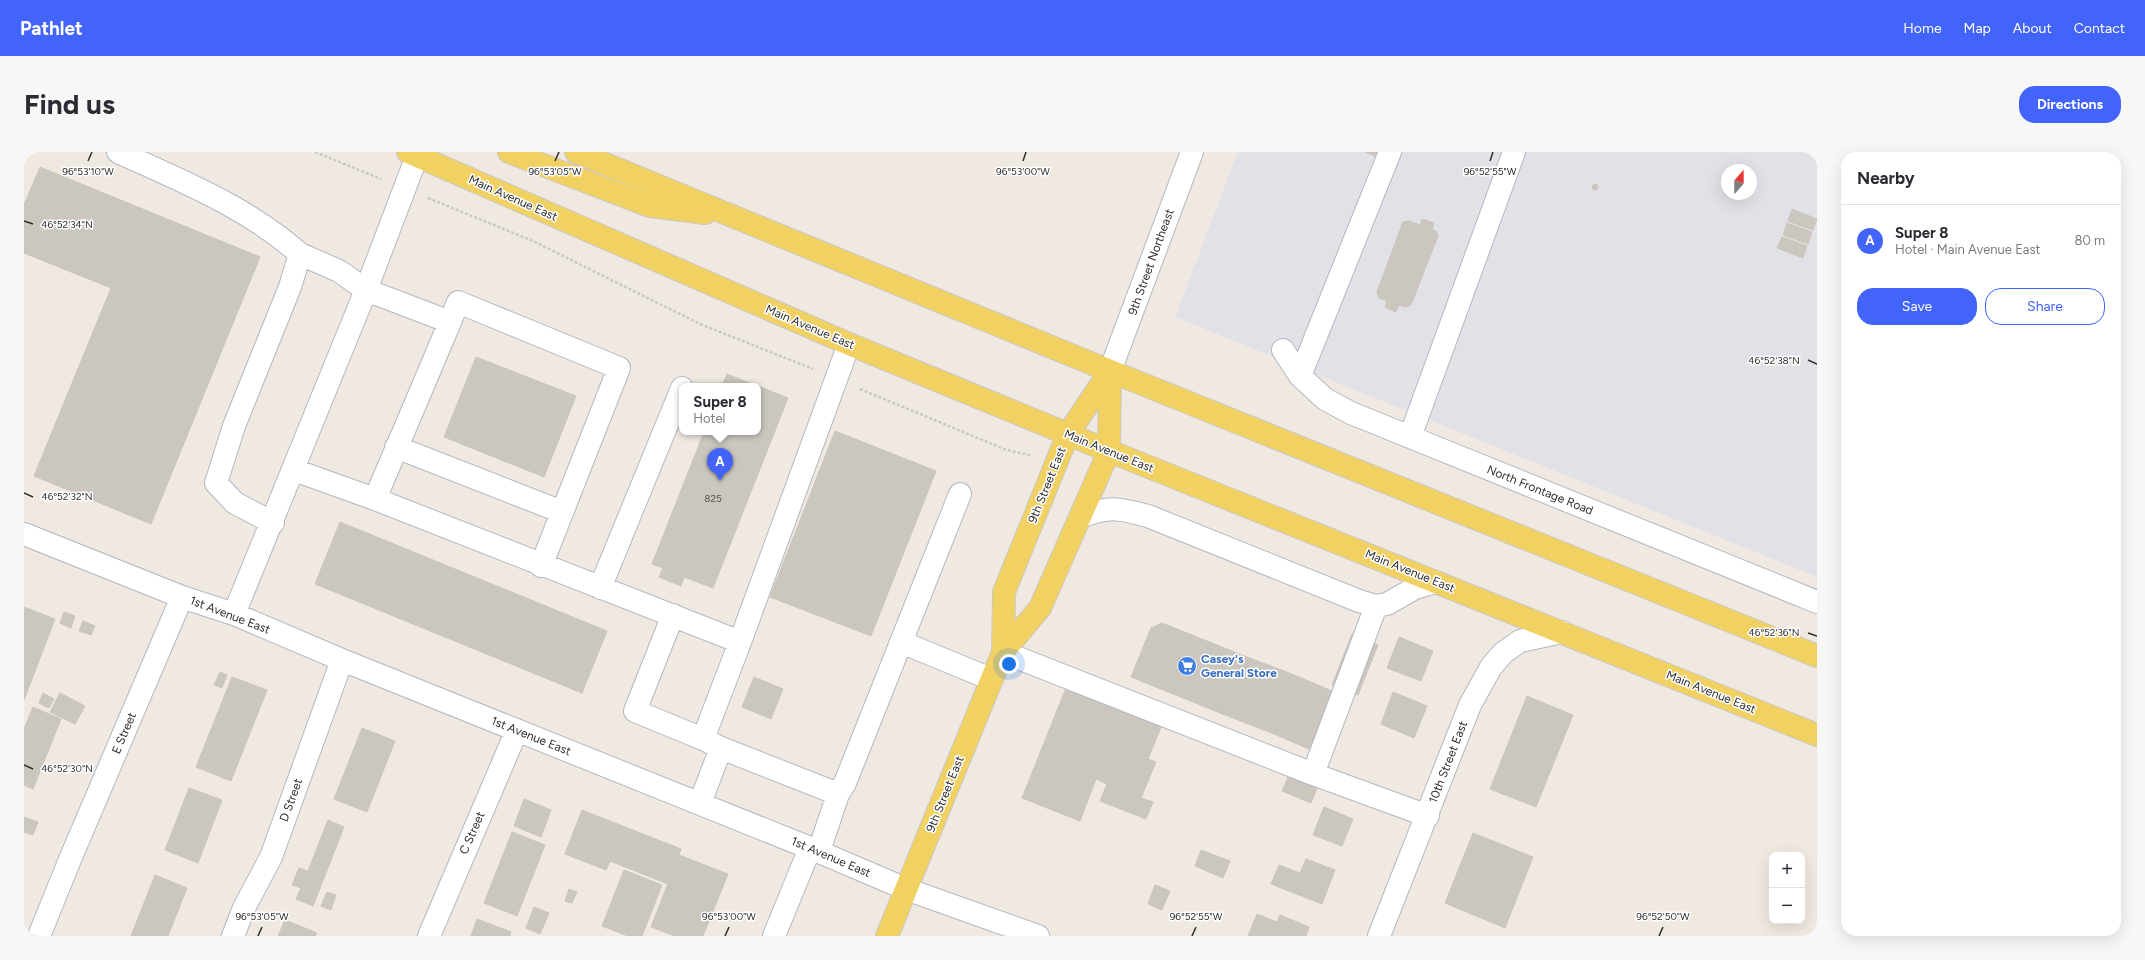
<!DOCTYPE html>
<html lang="en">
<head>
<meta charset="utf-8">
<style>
	body { margin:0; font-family:Figtree,sans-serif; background:#f7f7f7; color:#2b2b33 }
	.controls { position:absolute; right:12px; bottom:12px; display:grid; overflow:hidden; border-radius:8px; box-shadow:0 4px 16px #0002 }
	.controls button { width:36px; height:36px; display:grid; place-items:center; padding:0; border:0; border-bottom:1px solid #e1e1e2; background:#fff; color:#2b2b33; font:20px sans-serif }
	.compass { position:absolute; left:1697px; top:12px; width:36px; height:36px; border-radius:50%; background:#fff; box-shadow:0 4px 16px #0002; rotate:21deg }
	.you { position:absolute; left:985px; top:512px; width:14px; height:14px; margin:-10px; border:3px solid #fff; border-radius:50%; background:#1a73e8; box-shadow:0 0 0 6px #1a73e833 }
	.badge { display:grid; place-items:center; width:26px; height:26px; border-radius:50%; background:#4264fb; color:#fff; font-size:13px; font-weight:700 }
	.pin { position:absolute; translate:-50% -33px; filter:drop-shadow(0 1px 2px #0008) }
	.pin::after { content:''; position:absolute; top:21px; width:14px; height:12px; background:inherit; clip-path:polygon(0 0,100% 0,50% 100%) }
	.popup { position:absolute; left:655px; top:231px; width:82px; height:52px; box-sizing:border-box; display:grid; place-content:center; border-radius:8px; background:#fff; filter:drop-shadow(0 1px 3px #0005); font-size:13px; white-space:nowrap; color:#7c7c81 }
	.popup b { font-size:15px; color:#2b2b33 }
	.popup::after { content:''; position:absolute; left:50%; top:100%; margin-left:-8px; border:8px solid transparent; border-top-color:#fff }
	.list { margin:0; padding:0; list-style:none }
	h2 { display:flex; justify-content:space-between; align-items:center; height:52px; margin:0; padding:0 16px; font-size:17px }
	h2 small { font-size:13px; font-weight:400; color:#7c7c81 }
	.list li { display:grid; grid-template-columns:26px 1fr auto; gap:12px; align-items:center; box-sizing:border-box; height:72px; padding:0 16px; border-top:1px solid #e1e1e2 }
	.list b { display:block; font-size:15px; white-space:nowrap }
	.list p { margin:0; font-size:13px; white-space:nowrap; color:#7c7c81 }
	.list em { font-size:13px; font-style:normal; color:#7c7c81 }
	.actions { display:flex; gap:8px; padding:12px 16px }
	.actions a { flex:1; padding:9px 0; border:1px solid #4264fb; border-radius:16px; text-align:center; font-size:14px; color:#4264fb }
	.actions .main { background:#4264fb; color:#fff }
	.map { position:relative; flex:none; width:1793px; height:784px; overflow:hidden; border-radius:16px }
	header { display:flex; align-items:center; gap:24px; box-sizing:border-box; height:56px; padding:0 20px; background:#4264fb; color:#fff }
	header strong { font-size:19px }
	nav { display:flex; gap:22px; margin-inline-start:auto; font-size:14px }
	.intro { display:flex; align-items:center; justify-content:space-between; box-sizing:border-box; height:96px; padding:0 24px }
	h1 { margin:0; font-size:28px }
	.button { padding:10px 18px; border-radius:16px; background:#4264fb; color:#fff; font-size:14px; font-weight:700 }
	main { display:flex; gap:24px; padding:0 24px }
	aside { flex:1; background:#fff; border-radius:16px; box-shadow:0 4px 16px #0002 }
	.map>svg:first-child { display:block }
	.industrial { fill:#e3e1e8; fill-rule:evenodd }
	.building { fill:#cbc7bf; stroke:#cbc5ba }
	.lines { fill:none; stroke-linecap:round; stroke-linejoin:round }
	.minor-casing { stroke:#b4b7c1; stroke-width:24 }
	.major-casing { stroke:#c9c9c9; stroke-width:24 }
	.path { stroke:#c9c9c9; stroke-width:2.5; stroke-dasharray:3 2; stroke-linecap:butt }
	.minor { stroke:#fff; stroke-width:22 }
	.major { stroke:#f2d163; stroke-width:22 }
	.ticks { fill:none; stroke:#2e2e2e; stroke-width:1.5 }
	.labels { text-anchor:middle; stroke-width:3; stroke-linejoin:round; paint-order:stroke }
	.number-label { font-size:10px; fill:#555452 }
	.street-label { font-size:12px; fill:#2e2e2e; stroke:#fff }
	.shop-label { font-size:12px; font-weight:bold; fill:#366cbe; stroke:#fff; text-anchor:start }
	.ticks-label { font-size:10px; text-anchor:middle; fill:#2e2e2e; stroke:#fff; stroke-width:3; stroke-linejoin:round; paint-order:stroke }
</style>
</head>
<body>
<header>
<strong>Pathlet</strong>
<nav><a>Home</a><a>Map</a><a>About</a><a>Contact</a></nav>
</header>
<div class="intro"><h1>Find us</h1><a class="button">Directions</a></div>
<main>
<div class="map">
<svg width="1793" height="784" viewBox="0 0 1793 784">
	<rect width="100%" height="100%" fill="#efe9e1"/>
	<path class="industrial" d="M1214,0H1793V425L1151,165ZM1703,18H1727V42H1703Z"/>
	<path class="building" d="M1341,0H1355L1353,5Z
		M16,15L236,105L127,372L10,324L87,136L0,101V53Z
		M1568 35a3 3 0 1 1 6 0a3 3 0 1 1-6 0Z
		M1768,57L1793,67L1789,78L1764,69Z
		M1398,67L1410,71L1408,77L1413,80L1414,84L1387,153L1381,155L1375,153L1372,160L1361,155L1363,149L1355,146L1353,140L1379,70L1385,69L1396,73Z
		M1763,71L1788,80L1784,92L1759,83Z
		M1758,85L1783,94L1779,106L1753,96Z
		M452,205L552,244L520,325L420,285Z
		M703,222L733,234H698Z
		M734,234L764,246L689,436L660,425L657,434L635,425L639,416L628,412L680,280H734Z
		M811,279L912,319L847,484L746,445Z
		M316,370L583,479L558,541L291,432Z
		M0,455L31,467L0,548Z
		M40,460L51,464L47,476L36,471Z
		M59,469L71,474L67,483L55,479Z
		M1138,471L1218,503L1196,561L1107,525L1127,476Z
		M1328,482L1354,493L1334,543L1308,533Z
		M1375,485L1409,499L1397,529L1363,516Z
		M1218,503L1273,524L1250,582L1196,561Z
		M196,520L203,523L198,536L190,533Z
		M1273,524L1308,539L1285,597L1250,582Z
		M208,525L243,538L207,629L172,615Z
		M730,525L759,537L747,567L718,555Z
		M1046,526L1104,550L1100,560L1104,562L1107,555L1140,568L1124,607L1132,610L1117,646L1129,650L1122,667L1076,649L1083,632L1072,627L1056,669L998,646Z
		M1369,540L1403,554L1390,586L1357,572Z
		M19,541L30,547L25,556L15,551Z
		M36,541L61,554L51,572L26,560Z
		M1503,544L1549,563L1512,655L1466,637Z
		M9,555L37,567L9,637L0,633V577Z
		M338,576L371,589L343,660L310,647Z
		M1265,623L1294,634L1287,651L1258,639Z
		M165,636L198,648L174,711L141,698Z
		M500,647L527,658L517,685L490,674Z
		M1300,655L1329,667L1318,694L1289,683Z
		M558,658L657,697L644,732L586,709L582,718L541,702Z
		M0,665L14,670L9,683L0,680Z
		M304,668L320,675L289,754L272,747L277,736L268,733L275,716L284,719Z
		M488,680L521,693L493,764L460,751Z
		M1449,681L1509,705L1481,776L1421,751Z
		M1177,698L1206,709L1199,726L1171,714Z
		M655,703L704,722L679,784H651L627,775Z
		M1282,707L1311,718L1298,752L1247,732L1255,713L1276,721Z
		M600,718L638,733L618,784H604L578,774Z
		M131,723L163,736L144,784H107Z
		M1131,733L1146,739L1138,758L1124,752Z
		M545,737L553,740L548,751L541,749Z
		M303,740L312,743L307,758L297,754Z
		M510,755L525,761L516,782L502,776Z
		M1233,762L1253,770L1256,763L1285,775L1282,784H1224Z
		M453,767L487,780L486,784H447Z
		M261,768L293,781L291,784H254Z"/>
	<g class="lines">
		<defs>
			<path id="minor" d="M94,0C158,29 223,55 276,102
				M1259,198L1276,224L1301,247L1327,261L1793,450
				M1086,219L1168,0
				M1276,224L1366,0
				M1386,285L1490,0
				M372,295L538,360
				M270,318L351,347L716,490
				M351,347L426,170
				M1056,365C1086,354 1093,356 1124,364L1335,449L1352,454L1363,452L1391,436L1412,430
				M249,371L211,351L192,331L210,274L266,135L276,102L315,119L342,138L426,170L434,150L595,216L517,414
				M0,382L158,445L210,462L318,508L786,696L882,737L1014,784
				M576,436L658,236
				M210,462L342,138L393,4
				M649,463L611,559L679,587L697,596L814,642L821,631L936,342
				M877,490L967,527
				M979,500L1289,622L1404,664
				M679,587L716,490L825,192
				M1289,622L1352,454
				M676,651L697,596
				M795,699L814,642
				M15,784L47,705L158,445
				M209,784L220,756L247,705L318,508
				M405,784L493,578
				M750,784L786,696
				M1355,784L1446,553L1467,515L1479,501L1496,489L1538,480"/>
			<path id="major" d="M384,0L825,192L1085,299L1793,583
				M485,0L626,54L681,61
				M552,0L1086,219L1793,504
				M979,500L980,440L1044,282L1086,219
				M863,784L979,500L1016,456L1085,299L1086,219"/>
		</defs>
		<use href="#minor" class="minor-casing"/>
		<use href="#major" class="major-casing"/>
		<path class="path" d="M291,0L357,27
			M404,46L509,89L676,172L789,217
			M836,237L980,297L1008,304"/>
		<use href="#minor" class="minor"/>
		<use href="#major" class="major"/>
	</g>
	<path class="ticks" d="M64,9L68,0M531,9L535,0M999,9L1002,0M1466,9L1469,0M0,69L9,72M1784,208L1793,212M0,341L9,345M1784,481L1793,484M0,613L9,617M234,784L238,775M701,784L705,775M1168,784L1172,775M1635,784L1639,775"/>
	<defs>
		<symbol id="supermarket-disc" viewBox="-11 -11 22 22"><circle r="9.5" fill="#3f7fe0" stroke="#fff"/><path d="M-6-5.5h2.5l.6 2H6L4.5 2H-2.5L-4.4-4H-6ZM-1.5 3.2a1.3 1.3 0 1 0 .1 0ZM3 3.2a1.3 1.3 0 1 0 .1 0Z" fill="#fff"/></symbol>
	</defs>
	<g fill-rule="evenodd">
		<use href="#supermarket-disc" x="1152" y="503" width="22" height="22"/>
	</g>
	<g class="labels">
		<g class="number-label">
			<text x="689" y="350">825</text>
		</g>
		<g class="street-label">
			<text transform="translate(489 46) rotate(24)" y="4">Main Avenue East</text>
			<text transform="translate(1127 110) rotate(-70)" y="4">9th Street Northeast</text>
			<text transform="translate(786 175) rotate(23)" y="4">Main Avenue East</text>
			<text transform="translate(1085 299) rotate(22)" y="4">Main Avenue East</text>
			<text transform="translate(1023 333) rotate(-68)" y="4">9th Street East</text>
			<text transform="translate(1516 338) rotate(22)" y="4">North Frontage Road</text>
			<text transform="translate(1386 419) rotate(22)" y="4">Main Avenue East</text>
			<text transform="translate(206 463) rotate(21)" y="4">1st Avenue East</text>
			<text transform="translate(1687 540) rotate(22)" y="4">Main Avenue East</text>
			<text transform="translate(100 581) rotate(-67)" y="4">E Street</text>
			<text transform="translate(507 584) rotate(22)" y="4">1st Avenue East</text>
			<text transform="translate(1424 610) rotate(-69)" y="4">10th Street East</text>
			<text transform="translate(921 642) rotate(-68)" y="4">9th Street East</text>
			<text transform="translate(267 648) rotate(-70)" y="4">D Street</text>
			<text transform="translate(448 681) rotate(-66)" y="4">C Street</text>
			<text transform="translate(807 705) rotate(23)" y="4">1st Avenue East</text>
		</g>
		<g class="shop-label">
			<text x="1177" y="511">Casey's<tspan x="1177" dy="14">General Store</tspan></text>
		</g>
	</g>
	<g class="ticks-label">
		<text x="64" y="23">96°53'10"W</text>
		<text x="531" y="23">96°53'05"W</text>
		<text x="999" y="23">96°53'00"W</text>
		<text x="1466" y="23">96°52'55"W</text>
		<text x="43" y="76">46°52'34"N</text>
		<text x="1750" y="212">46°52'38"N</text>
		<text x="43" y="348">46°52'32"N</text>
		<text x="1750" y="484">46°52'36"N</text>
		<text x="43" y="620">46°52'30"N</text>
		<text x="238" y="768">96°53'05"W</text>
		<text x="705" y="768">96°53'00"W</text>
		<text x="1172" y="768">96°52'55"W</text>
		<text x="1639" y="768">96°52'50"W</text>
	</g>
</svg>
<div class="controls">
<button>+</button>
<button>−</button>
</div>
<svg class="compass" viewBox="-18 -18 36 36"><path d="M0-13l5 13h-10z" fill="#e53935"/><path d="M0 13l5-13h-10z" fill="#7c7c81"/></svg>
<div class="you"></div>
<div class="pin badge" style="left:696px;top:329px">A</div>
<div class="popup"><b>Super 8</b>Hotel</div>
</div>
<aside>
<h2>Nearby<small></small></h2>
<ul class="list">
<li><span class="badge">A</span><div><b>Super 8</b><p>Hotel · Main Avenue East</p></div><em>80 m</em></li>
</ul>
<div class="actions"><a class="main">Save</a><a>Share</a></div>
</aside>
</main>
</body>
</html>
